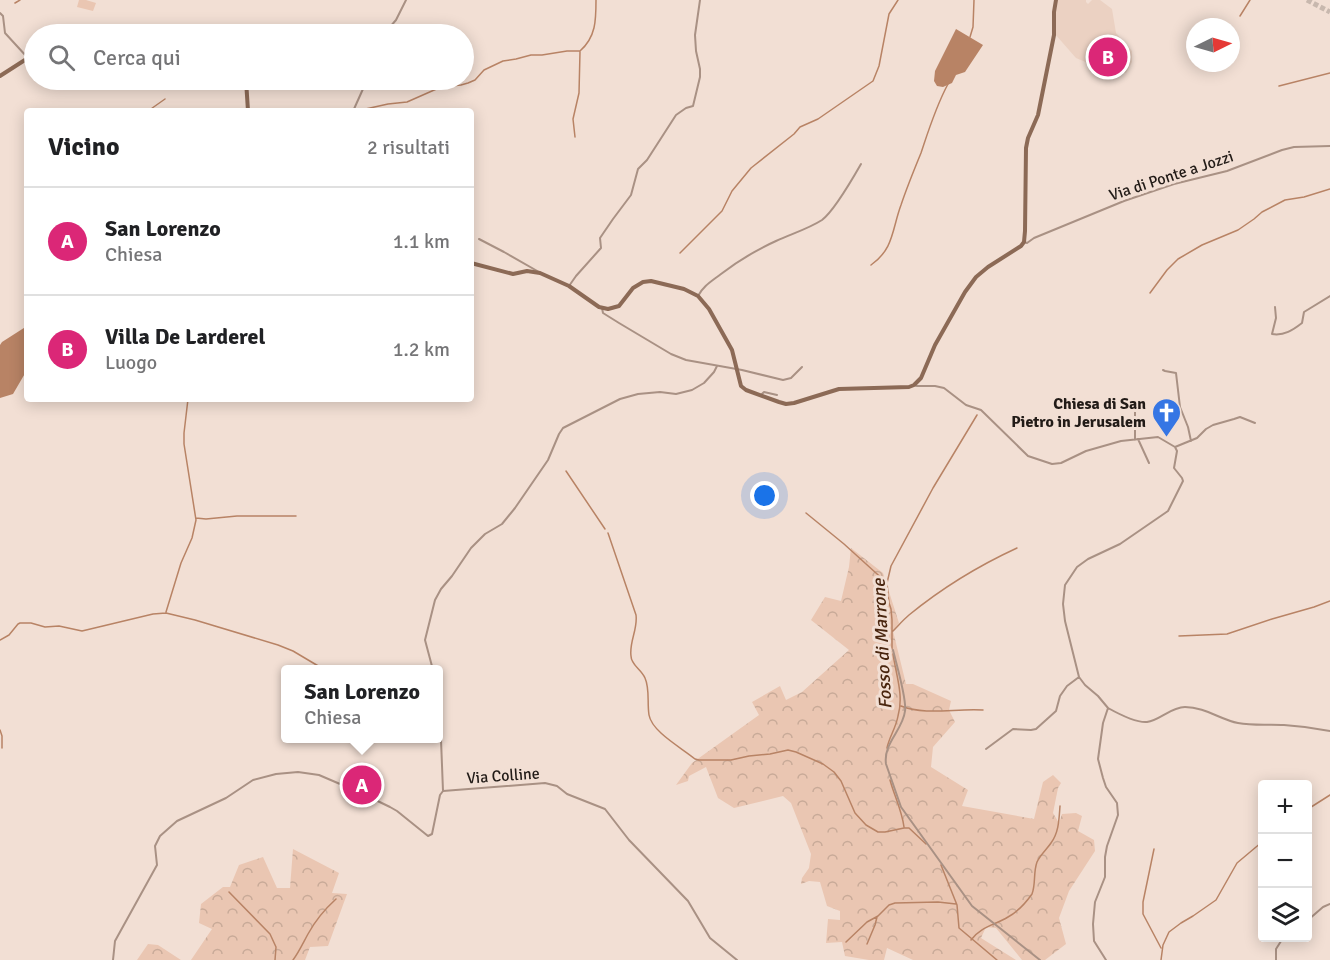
<!DOCTYPE html>
<html lang="it">
<head>
<meta charset="utf-8">
<style>
	body { margin:0; font-family:Signika,sans-serif; background:#f2f2f2; color:#202124 }
	.controls { position:absolute; right:18px; bottom:18px; display:grid; overflow:hidden; border-radius:6px; box-shadow:0 3px 15px #0003 }
	.controls button { width:54px; height:54px; display:grid; place-items:center; padding:0; border:0; border-bottom:2px solid #e0e0e0; background:#fff; color:#202124; font:30px sans-serif }
	.compass { position:absolute; left:1186px; top:18px; width:54px; height:54px; border-radius:50%; background:#fff; box-shadow:0 3px 15px #0003; rotate:85deg }
	.you { position:absolute; left:765px; top:496px; width:21px; height:21px; margin:-15px; border:4px solid #fff; border-radius:50%; background:#1a73e8; box-shadow:0 0 0 9px #1a73e833 }
	.badge { display:grid; place-items:center; width:39px; height:39px; border-radius:50%; background:#db2777; color:#fff; font-size:20px; font-weight:700 }
	.pin { position:absolute; translate:-50% -50%; border:3px solid #fff; box-shadow:0 2px 6px #0006 }
	.popup { position:absolute; left:281px; top:665px; width:162px; height:78px; box-sizing:border-box; display:grid; place-content:center; border-radius:6px; background:#fff; filter:drop-shadow(0 2px 4px #0005); font-size:20px; white-space:nowrap; color:#757577 }
	.popup b { font-size:22px; color:#202124 }
	.popup::after { content:''; position:absolute; left:50%; top:100%; margin-left:-12px; border:12px solid transparent; border-top-color:#fff }
	.list { margin:0; padding:0; list-style:none }
	h2 { display:flex; justify-content:space-between; align-items:center; height:78px; margin:0; padding:0 24px; font-size:26px }
	h2 small { font-size:20px; font-weight:400; color:#757577 }
	.list li { display:grid; grid-template-columns:39px 1fr auto; gap:18px; align-items:center; box-sizing:border-box; height:108px; padding:0 24px; border-top:2px solid #e0e0e0 }
	.list b { display:block; font-size:22px; white-space:nowrap }
	.list p { margin:0; font-size:20px; white-space:nowrap; color:#757577 }
	.list em { font-size:20px; font-style:normal; color:#757577 }
	.icon { flex:none; width:33px; height:33px; fill:none; stroke:currentColor; stroke-width:2; stroke-linecap:round; stroke-linejoin:round }
	.map { position:relative; flex:none; width:1330px; height:960px; overflow:hidden }
	.search { position:absolute; background:#fff; box-shadow:0 3px 15px #0003; left:24px; top:24px; width:450px; height:66px; display:flex; align-items:center; gap:15px; box-sizing:border-box; padding:0 21px; border-radius:33px; color:#757577; font-size:22px }
	.panel { position:absolute; background:#fff; box-shadow:0 3px 15px #0003; left:24px; top:108px; width:450px; height:294px; border-radius:6px }
	.map>svg:first-child { display:block }
	.built { fill:#ebd1c2 }
	.green { fill:#eac6b2 }
	.forest { fill:url(#forest-crowns) }
	.water { fill:#b88365 }
	.lines { fill:none; stroke-linecap:round; stroke-linejoin:round }
	.stream { stroke:#b88365; stroke-width:1.5 }
	.highway-tunnel { stroke:#c8b8ae; stroke-width:5; stroke-dasharray:5 2.5; stroke-linecap:butt }
	.street { stroke:#a99184; stroke-width:2 }
	.secondary { stroke:#8c6a56; stroke-width:4 }
	.labels { text-anchor:middle; stroke-width:6; stroke-linejoin:round; paint-order:stroke }
	.street-label { font-size:16px; fill:#221b17; stroke:#f2dfd4 }
	.poi-label { font-size:16px; font-weight:bold; fill:#221b17; stroke:#f2dfd4; text-anchor:end }
	.water-label { font-size:18px; font-style:italic; fill:#49250e; stroke:#f2dfd4 }
</style>
</head>
<body>
<div class="map">
<svg width="1330" height="960" viewBox="0 0 1330 960">
	<defs>
		<pattern id="forest-crowns" width="20" height="18" patternUnits="userSpaceOnUse" patternTransform="scale(1.5)"><rect width="20" height="18" fill="#eac6b2"/><path d="M2 6a3 3 0 1 1 6 0M12 15a3 3 0 1 1 6 0" fill="none" stroke="#c8aa98"/></pattern>
	</defs>
	<rect width="100%" height="100%" fill="#f2dfd4"/>
	<path class="built" d="M1057,0H1086V2L1088,4L1092,0H1100L1112,9L1116,33L1132,51V62L1126,73L1114,71L1106,66H1095L1076,58L1055,34V19Z"/>
	<path class="green" d="M79,0H86L96,3L93,11L77,7Z"/>
	<path class="forest" d="M851,548L883,573L899,623L893,631L906,684H913L951,701L949,710L955,722L933,747L931,767L968,790L962,806L1034,819L1043,782L1053,775L1061,783L1058,788L1053,813L1059,823L1062,814L1076,813L1082,816L1078,831L1094,840L1095,851L1069,891L1059,918L1066,944L1045,960H1022L996,928L986,927L981,938L1016,960H913L887,948L884,960H869L845,956L842,942L826,943L828,919L840,920V911L827,906L820,882L809,881L801,884L802,878L809,868L811,854L791,803L783,796L734,808L718,798L706,767L689,776L688,781L676,785L692,763L759,715L752,702L780,686L786,700L802,692L849,650L811,620L825,597L841,601L849,567Z
		M293,849L339,873L332,893L347,894L328,946L310,947L305,960H191L212,929L199,923L201,904L223,887H230L239,865L263,857L277,888H290Z
		M148,944L158,945L181,960H137Z"/>
	<path class="water" d="M956,29L983,45L965,72L956,75L952,83L943,87L937,86L934,81L935,71Z
		M27,326V370L13,394L0,398V345L2,342Z"/>
	<g class="lines">
		<path class="stream" d="M15,3L20,0
			M1240,16L1250,0
			M970,37L973,27L974,0
			M1279,86L1330,73
			M361,110L388,104L407,102L441,87L461,85L468,83L475,80L484,70L503,61L516,59L531,55H542L567,51H580C596,37 596,20 596,0
			M148,111L165,99
			M575,137L573,119L579,93L580,52
			M680,253L722,211L732,191L751,168L794,134L800,127L818,119L873,81L879,66L889,14L898,0
			M871,265C894,249 892,229 901,205C907,187 914,170 921,153C929,129 936,106 948,84
			M1150,293L1167,270L1178,259L1202,245L1238,230L1254,219L1262,212L1285,200L1304,197L1330,189
			M566,471L605,529
			M806,513L844,544L887,583
			M196,518L206,519L237,516H296
			M608,533L636,615C638,629 629,642 631,656C631,665 641,669 645,678C650,689 647,703 649,715C652,732 682,748 695,759L699,760H731L749,756L770,754L788,750L796,752L823,764L834,772L841,781L855,813L866,825L878,832H885L904,828
			M166,612L181,563L192,538L196,520L184,444V433L188,399
			M892,632C898,626 903,620 909,615C942,588 978,566 1017,548
			M1179,636L1227,634L1272,619L1314,607L1330,601
			M0,640L9,635L18,624L20,623H31L45,627L59,626L82,631L153,614L166,613L195,620L278,645L293,651L325,670
			M892,649V620L891,609L889,603L887,583L891,566L933,488L977,415
			M901,706C927,716 955,708 983,710
			M0,730L2,736V748
			M887,748C889,737 896,728 898,716C904,695 896,675 893,654
			M890,780C894,795 902,811 904,827
			M1308,809L1330,795
			M905,828H909L926,844
			M1154,849L1143,902V914L1161,948
			M941,865L957,905L959,928L997,960
			M229,892L270,934L276,947L275,960
			M971,940C980,927 995,925 1008,917C1017,912 1025,904 1032,894C1036,884 1033,873 1037,862C1040,855 1047,849 1051,843C1059,832 1059,819 1060,806
			M846,942L867,922L878,916L889,905L895,903L938,902L956,904
			M867,944L875,925L877,917
			M293,960C299,952 303,943 308,934C315,921 325,909 336,899
			M1161,960L1163,945L1169,932L1181,923L1193,916L1216,900L1237,863L1262,842"/>
		<path class="highway-tunnel" d="M1307,0L1330,12"/>
		<path class="street" d="M0,13L3,16L5,33L27,57
			M384,34L396,20L406,0
			M194,80L212,89
			M355,111L354,109L367,80
			M479,239L504,252L539,272
			M1024,242L1027,243L1034,238L1124,201L1174,184L1227,171L1282,150L1294,147L1330,146
			M569,286L576,276L601,248L600,238L613,219L631,195L638,169L647,160L676,115L686,108L693,106L700,77V69L696,51L695,35L700,0
			M698,296C703,286 712,281 721,274C738,261 756,250 776,241C791,234 808,229 822,220C834,211 853,178 861,164
			M1275,307L1276,318L1272,334C1284,336 1293,330 1302,323L1304,312L1330,296
			M602,308L603,313L619,323L671,354L686,360L742,370L783,380L791,378L802,367
			M1163,370L1165,371L1176,373L1180,407L1188,427L1191,441
			M915,385L917,386H935L944,388L966,405L981,410L1028,456L1052,464L1061,463L1086,451L1121,441L1158,437L1175,447
			M761,395L764,392L777,395
			M1135,409V440
			M1138,439L1149,463
			M1175,447L1197,438L1206,429L1213,425L1234,419L1240,417L1255,423
			M893,650C896,663 907,699 905,711C903,730 883,743 886,764L901,807L972,906L1040,960
			M433,670L425,640L435,600L441,589L452,576L471,548L485,534L502,524L515,508L548,460L559,434L563,428L620,399L638,394L660,392L676,394L692,390L704,383L714,372L717,366
			M439,688L443,791L545,783L557,786L567,794L605,809L629,840L688,901L710,938L737,960
			M1108,708C1117,713 1137,723 1147,722C1160,720 1171,707 1185,707C1205,707 1221,720 1238,723C1254,726 1269,724 1284,725C1300,726 1315,728 1330,731
			M986,749L1013,729L1031,730L1036,729L1056,711L1060,696L1067,686L1079,677
			M1308,920L1323,907L1330,904
			M113,960L115,941L157,865L155,846L160,836L177,821L226,798L253,780L276,774L298,772L319,775L361,793L390,807L397,811L428,836L432,834L440,795L443,791
			M1106,960L1094,941L1093,924L1095,902L1105,877V857L1107,846L1118,815L1117,803L1106,787L1103,778L1098,759L1103,723L1108,708L1098,696L1085,685L1079,677L1065,621L1063,604L1065,585L1077,567L1088,559L1120,544L1168,511L1183,481L1182,478L1174,468L1177,451L1175,447
			M1276,960V949L1283,938"/>
		<path class="secondary" d="M0,76L28,58L34,56
			M246,80L248,111
			M471,263L513,274L527,271L540,273L569,286L599,307L608,309L619,306L633,288L643,282L651,281L684,289L698,296L709,309L732,350L741,386L746,390L779,402L786,404L794,403L839,389L909,387L914,385L921,378L935,345L965,292L976,277L988,267L1021,246L1024,242L1025,231L1026,148L1028,138L1038,115L1054,35V12L1056,0"/>
	</g>
	<defs>
		<symbol id="church-pin" viewBox="-11 -11 22 30"><path d="M0 17L-7.5 6A9.5 9.5 0 1 1 7.5 6Z" fill="#3676e4" stroke="#f2dfd4"/><path d="M-1.2-6h2.4v3.5h3.3v2.4h-3.3V6h-2.4V-.1h-3.3v-2.4h3.3Z" fill="#fff"/></symbol>
	</defs>
	<g fill-rule="evenodd">
		<use href="#church-pin" x="1150" y="396" width="33" height="45"/>
	</g>
	<g class="labels">
		<g class="street-label">
			<text transform="translate(1171 175) rotate(-18)" y="6">Via di Ponte a Jozzi</text>
			<text transform="translate(503 775) rotate(-4)" y="6">Via Colline</text>
		</g>
		<g class="poi-label">
			<text x="1146" y="409">Chiesa di San<tspan x="1146" dy="18">Pietro in Jerusalem</tspan></text>
		</g>
		<g class="water-label">
			<text transform="translate(882 644) rotate(-93)" y="6">Fosso di Marrone</text>
		</g>
	</g>
</svg>
<div class="controls">
<button>+</button>
<button>−</button>
<button><svg class="icon" aria-label="layers" viewBox="0 0 24 24"><path d="M12 4l9 5-9 5-9-5zM3 14l9 5 9-5"/></svg></button>
</div>
<svg class="compass" viewBox="-18 -18 36 36"><path d="M0-13l5 13h-10z" fill="#e53935"/><path d="M0 13l5-13h-10z" fill="#757577"/></svg>
<div class="you"></div>
<div class="pin badge" style="left:362px;top:785px">A</div>
<div class="popup"><b>San Lorenzo</b>Chiesa</div>
<div class="pin badge" style="left:1108px;top:57px">B</div>
<div class="search"><svg class="icon" aria-label="search" viewBox="0 0 24 24"><circle cx="10" cy="10" r="6"/><path d="M15 15l6 6"/></svg>Cerca qui</div>
<section class="panel">
<h2>Vicino<small>2 risultati</small></h2>
<ul class="list">
<li><span class="badge">A</span><div><b>San Lorenzo</b><p>Chiesa</p></div><em>1.1 km</em></li>
<li><span class="badge">B</span><div><b>Villa De Larderel</b><p>Luogo</p></div><em>1.2 km</em></li>
</ul>
</section>
</div>
</body>
</html>
